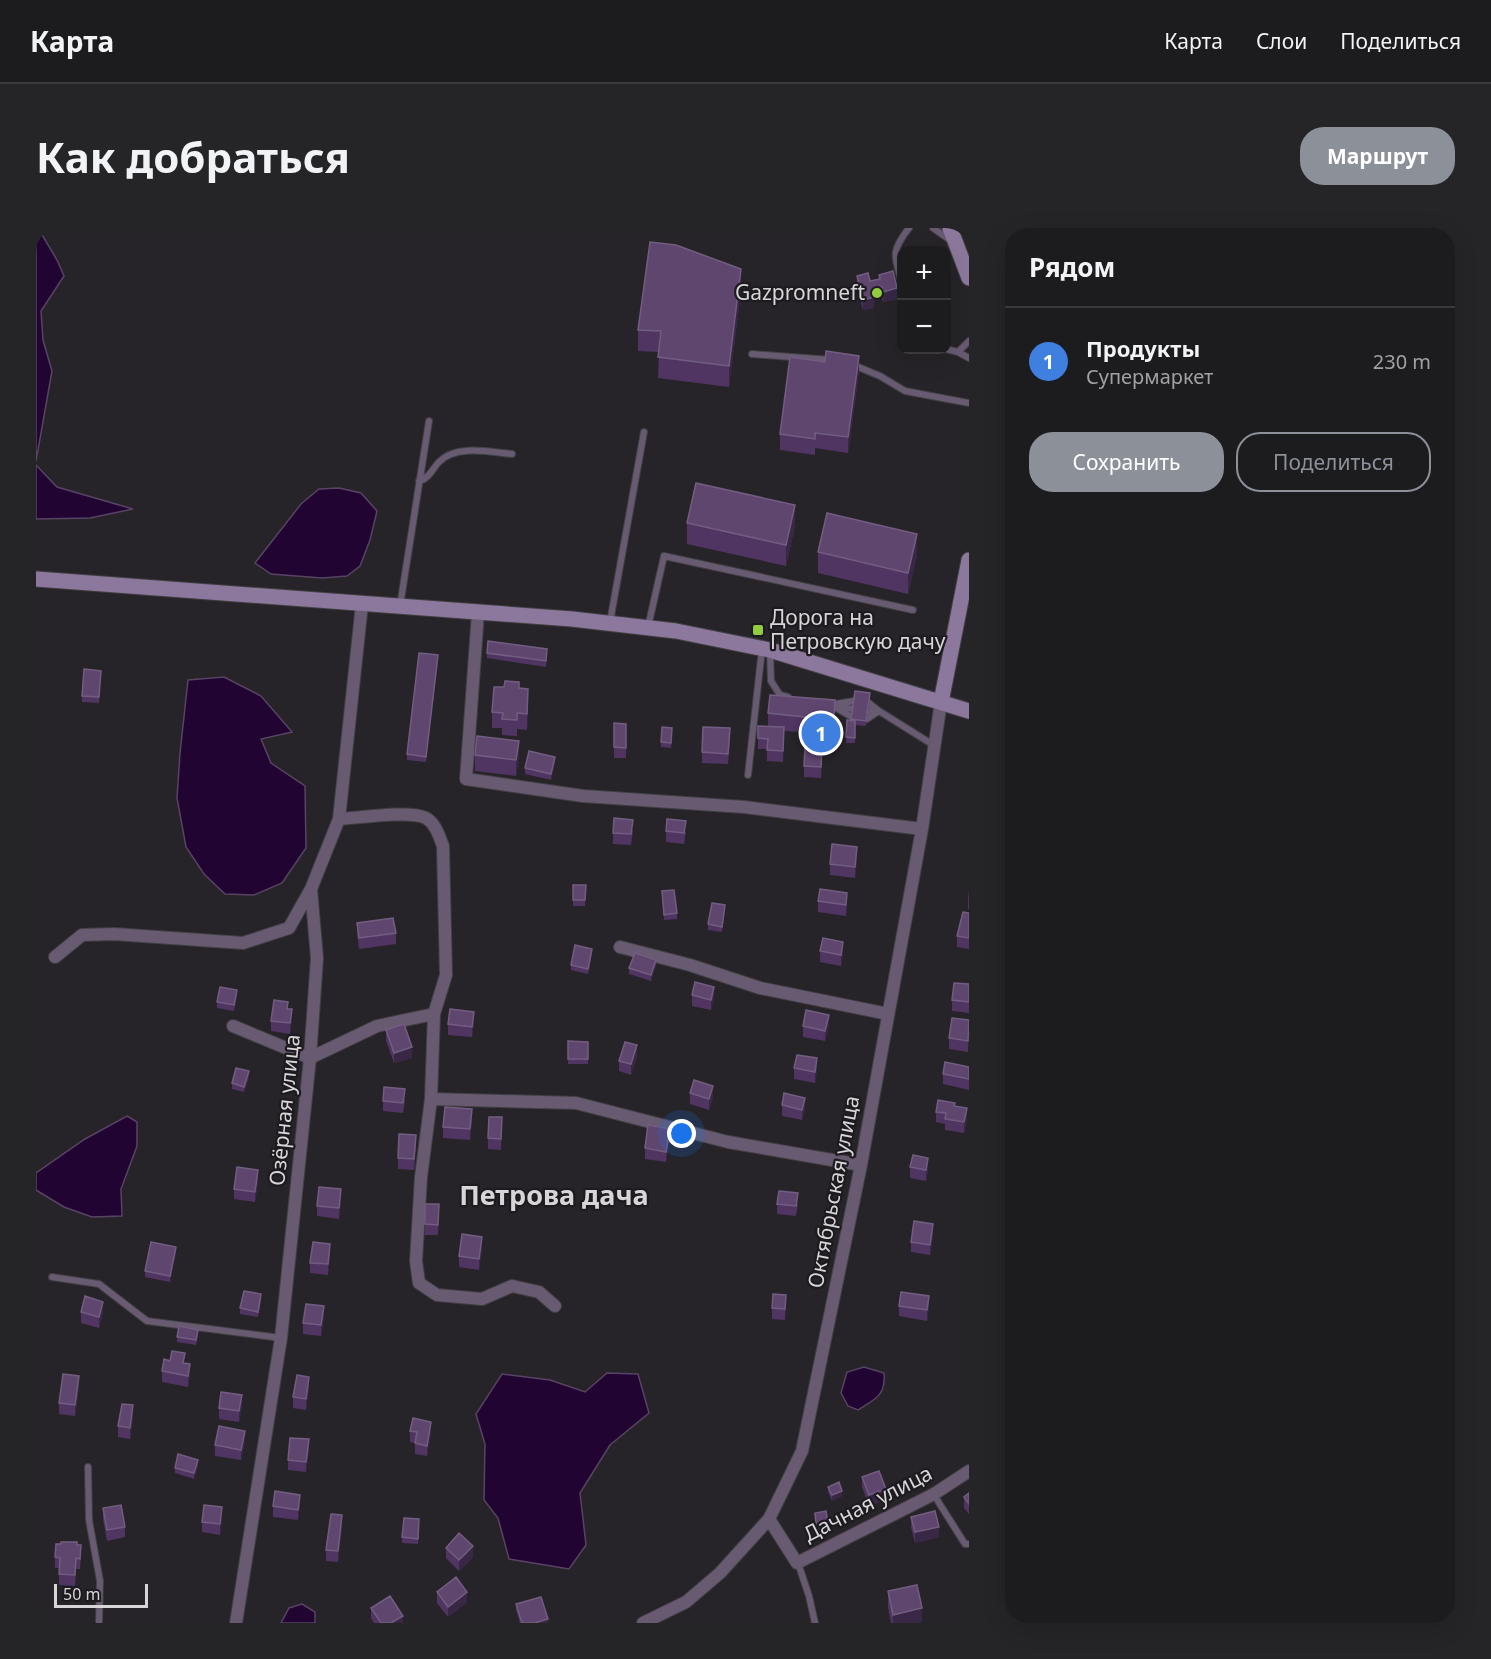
<!DOCTYPE html>
<html lang="ru">
<head>
<meta charset="utf-8">
<style>
	body { margin:0; font-family:"Noto Sans",sans-serif; background:#252427; color:#f1f3f6 }
	.controls { position:absolute; right:18px; top:18px; display:grid; overflow:hidden; border-radius:12px; box-shadow:0 6px 24px #0002 }
	.controls button { width:54px; height:54px; display:grid; place-items:center; padding:0; border:0; border-bottom:2px solid #3a393c; background:#1c1b1e; color:#f1f3f6; font:30px sans-serif }
	.scale { position:absolute; left:18px; bottom:15px; width:94px; box-sizing:border-box; padding-left:6px; border:3px solid #d7d5d8; border-top:0; font-size:16px; line-height:21px; white-space:nowrap; color:#d7d5d8; -webkit-text-stroke:4px #1d1b1f; paint-order:stroke }
	.you { position:absolute; left:646px; top:906px; width:21px; height:21px; margin:-15px; border:4px solid #fff; border-radius:50%; background:#1a73e8; box-shadow:0 0 0 9px #1a73e833 }
	.badge { display:grid; place-items:center; width:39px; height:39px; border-radius:50%; background:#8c9099; color:#fff; font-size:20px; font-weight:700 }
	.pin { position:absolute; translate:-50% -50%; border:3px solid #fff; box-shadow:0 2px 6px #0006 }
	.list { margin:0; padding:0; list-style:none }
	h2 { display:flex; justify-content:space-between; align-items:center; height:78px; margin:0; padding:0 24px; font-size:26px }
	h2 small { font-size:20px; font-weight:400; color:#a0a1a4 }
	.list li { display:grid; grid-template-columns:39px 1fr auto; gap:18px; align-items:center; box-sizing:border-box; height:108px; padding:0 24px; border-top:2px solid #3a393c }
	.list b { display:block; font-size:22px; white-space:nowrap }
	.list p { margin:0; font-size:20px; white-space:nowrap; color:#a0a1a4 }
	.list em { font-size:20px; font-style:normal; color:#a0a1a4 }
	.actions { display:flex; gap:12px; padding:18px 24px }
	.actions a { flex:1; padding:14px 0; border:2px solid #8c9099; border-radius:24px; text-align:center; font-size:21px; color:#8c9099 }
	.actions .main { background:#8c9099; color:#fff }
	.map { position:relative; flex:none; width:933px; height:1395px; overflow:hidden; border-radius:24px }
	header { display:flex; align-items:center; gap:36px; box-sizing:border-box; height:84px; padding:0 30px; background:#1c1b1e; border-bottom:2px solid #3a393c }
	header strong { font-size:28px }
	nav { display:flex; gap:33px; margin-inline-start:auto; font-size:21px }
	.intro { display:flex; align-items:center; justify-content:space-between; box-sizing:border-box; height:144px; padding:0 36px }
	h1 { margin:0; font-size:42px }
	.button { padding:15px 27px; border-radius:24px; background:#8c9099; color:#fff; font-size:21px; font-weight:700 }
	main { display:flex; gap:36px; padding:0 36px }
	aside { flex:1; background:#1c1b1e; border-radius:24px; box-shadow:0 6px 24px #0002 }
	.map>svg:first-child { display:block }
	.water { fill:#210432; stroke:#584364; stroke-width:1.5 }
	.lines { fill:none; stroke-linecap:round; stroke-linejoin:round }
	.lane-casing { stroke:#424044; stroke-width:8 }
	.street-casing { stroke:#424044; stroke-width:14 }
	.secondary-casing { stroke:#424044; stroke-width:17 }
	.lane { stroke:#675a71; stroke-width:6 }
	.street { stroke:#675a71; stroke-width:12 }
	.secondary { stroke:#8c789c; stroke-width:15 }
	.wall { fill:#503563 }
	.shaded-wall { fill:#392746 }
	.building { fill:#5f466f; stroke:#725d80; stroke-width:1.5 }
	.poi-dot { fill:#91cd3f; stroke:#1d1b1f; stroke-width:2 }
	.labels { text-anchor:middle; stroke-width:4.5; stroke-linejoin:round; paint-order:stroke }
	.poi-label { font-size:21px; fill:#d7d5d8; stroke:#1d1b1f; text-anchor:end }
	.street-label { font-size:21px; fill:#d7d5d8; stroke:#1d1b1f }
	.district-label { font-size:27px; font-weight:bold; fill:#d7d5d8; stroke:#1d1b1f }
</style>
</head>
<body>
<header>
<strong>Карта</strong>
<nav><a>Карта</a><a>Слои</a><a>Поделиться</a></nav>
</header>
<div class="intro"><h1>Как добраться</h1><a class="button">Маршрут</a></div>
<main>
<div class="map">
<svg width="933" height="1395" viewBox="0 0 933 1395">
	<rect width="100%" height="100%" fill="#262428"/>
	<path class="water" d="M0,0H2L21,32L28,48L5,83L7,112L16,143L0,233Z
		M0,237L21,259L97,281L54,290L0,291Z
		M303,260L325,265L341,283L334,312L324,338L311,348L286,350L235,346L219,335L265,276L283,261Z
		M188,449L225,468L256,504L225,511L235,535L269,558L270,620L246,655L218,667L189,666L168,646L150,619L141,570L144,525L152,452Z
		M91,888L101,894V918L85,961L86,988L56,989L28,979L0,962V945L49,911Z
		M828,1139L848,1145C850,1168 839,1171 822,1182L812,1178L805,1165L811,1144Z
		M571,1145L602,1146L613,1185L574,1217L544,1265L550,1317L533,1341L473,1331L462,1290L448,1272L449,1216L440,1186L466,1146L514,1152L549,1164Z
		M266,1376L279,1384V1395H245L253,1380Z"/>
	<g class="lines">
		<defs>
			<path id="lane" d="M897,0L914,12
				M866,55C858,27 855,23 873,0
				M910,121L922,124L933,130
				M922,124L933,113
				M716,126L796,132
				M815,136L844,148L869,163L933,175
				M383,253C394,250 396,241 403,234C420,216 454,224 476,226
				M364,378L393,193
				M574,394L608,204
				M612,399L628,328L877,382
				M734,423L735,453L744,467L752,469
				M800,476L818,473
				M792,477L817,481
				M800,480L816,489
				M832,483H843L833,475
				M831,491L843,483L899,518
				M712,547L726,421
				M16,1049L63,1056L111,1093L245,1110
				M52,1239L53,1292L64,1353L63,1395
				M898,1267L929,1316H933
				M762,1335L773,1368L779,1395"/>
			<path id="street" d="M442,385L430,551L547,568L708,579L886,601
				M303,591C323,590 374,582 390,590C400,596 403,608 407,618L410,747L398,786L395,871L385,949L380,1033L383,1055L401,1067L446,1071L476,1058L503,1064L519,1078
				M584,719L654,737L724,760L852,786
				M19,729L46,707L78,706L207,715L253,700L275,661
				M197,798L274,830L341,798L398,786
				M395,871L540,875L692,914L825,937
				M733,1291L761,1335L898,1266L933,1243
				M200,1395L245,1110L274,830L281,730L275,661L303,591L326,376
				M607,1395L650,1374L684,1345L733,1291L766,1223L825,937L886,601L905,474"/>
			<path id="secondary" d="M914,0L933,50
				M0,351L536,391L640,403L734,422L933,483
				M905,474L933,332"/>
		</defs>
		<use href="#lane" class="lane-casing"/>
		<use href="#street" class="street-casing"/>
		<use href="#secondary" class="secondary-casing"/>
		<use href="#lane" class="lane"/>
		<use href="#street" class="street"/>
		<use href="#secondary" class="secondary"/>
	</g>
	<path class="wall" d="M843,47L861,71L847,74L846,70L838,72V80L827,82L821,58V48L834,53L843,51Z
		M705,62L693,159L622,150L623,124L602,123V102Z
		M823,144L812,225L779,220V227L744,222V206Z
		M651,295L759,298L750,338L651,316Z
		M782,324L881,327L872,366L782,345Z
		M451,425L511,426L510,439L451,430Z
		M402,432L390,534L371,532V526Z
		M65,443L63,475L46,474V468Z
		M483,460L492,477L491,502L481,501V508L466,507V500H456V484Z
		M819,463L834,471L830,498L819,497V515H810L811,492H815Z
		M732,485L799,488L797,517L768,515V504L748,503L747,534L731,533V521H722V498H732Z
		M578,495L590,496V530H578Z
		M636,506L635,520L625,519V514Z
		M694,511L692,536L666,535V524Z
		M439,527L483,529L480,548L439,543Z
		M786,530L785,550L768,549V538Z
		M519,534L515,552L489,546V540Z
		M597,602L595,617L577,616V605Z
		M630,603L650,604L648,616L630,614Z
		M821,630L819,650L794,647V636Z
		M537,657H550L549,678H537Z
		M626,663L641,685V691L628,692Z
		M933,663V681H932V670Z
		M782,673L811,675L810,688L782,684Z
		M689,682L686,704L672,702V696Z
		M933,685V721L921,719V708Z
		M321,695L360,705V716L323,721L321,706Z
		M784,723L807,724L805,738L784,734Z
		M556,726L552,746L535,742V737Z
		M620,737L615,753L593,746V740Z
		M933,756V785L916,783V772Z
		M201,767L198,783L181,780V774Z
		M656,767L678,770L675,782L656,778Z
		M256,792L254,806L235,803V793Z
		M933,792L932,824L913,821V810Z
		M438,795L436,809L412,807V796Z
		M793,797L789,813L767,809V798Z
		M350,802L376,830L358,835L350,813Z
		M532,813L552,814V836H532Z
		M601,828L595,847L583,843V833Z
		M933,839V862L907,856V846Z
		M758,840L781,841L779,855L758,851Z
		M213,849L208,864L196,861V855Z
		M654,865L677,869L673,882L654,876Z
		M369,872L367,885L347,883V873Z
		M746,877L769,880L766,892L746,888Z
		M919,878L931,890L928,905L909,902V896L900,894V884Z
		M436,892L434,912L407,910V899Z
		M466,900L465,922L452,921V910Z
		M634,911L630,934L609,931V920Z
		M380,917L378,942L362,941V930Z
		M874,939L892,941L890,953L874,950Z
		M222,953L219,974L198,971V961Z
		M305,972L303,991L281,988V978Z
		M389,976H403L402,1007H389Z
		M741,976H762L760,988L741,986Z
		M897,1007L894,1027L875,1024V1014Z
		M446,1019L443,1042L423,1039V1028Z
		M140,1024L134,1054L109,1049V1043Z
		M294,1027L292,1047L274,1045V1035Z
		M225,1072L222,1089L204,1086V1080Z
		M750,1077L749,1092L736,1091V1080Z
		M863,1078H893L891,1093L863,1088Z
		M45,1084H67L63,1100L45,1095Z
		M288,1088L285,1108L267,1106V1095Z
		M162,1107L160,1117L141,1114V1109Z
		M134,1133L149,1135L154,1147L152,1159L126,1154V1143Z
		M43,1159L39,1188L23,1186V1175Z
		M273,1160L270,1182L257,1180V1169Z
		M206,1178L203,1194L183,1191V1180Z
		M97,1188L94,1211L82,1209V1198Z
		M374,1203L395,1205L391,1228L379,1226V1215L374,1214Z
		M209,1213L205,1232L179,1228V1217Z
		M273,1222L270,1244L252,1242V1232Z
		M162,1237L158,1251L139,1245V1240Z
		M826,1249L850,1272L833,1278L826,1259Z
		M792,1259L806,1268L796,1273L792,1264Z
		M933,1265V1286L928,1280V1269Z
		M264,1277L262,1292L237,1289V1278Z
		M67,1280L89,1299V1309L71,1313L67,1291Z
		M779,1285L792,1295V1300L780,1302Z
		M875,1289L903,1309L879,1315L875,1299Z
		M186,1290L184,1307L166,1304V1294Z
		M383,1296L382,1316L366,1315V1309Z
		M306,1298L302,1334L290,1333V1322Z
		M41,1317L45,1328L44,1341H40L39,1358L23,1357V1340H19V1329Z
		M410,1320L437,1329L423,1343L410,1330Z
		M852,1363L886,1395H855L852,1379Z
		M401,1364L431,1374L412,1389L401,1375Z
		M480,1376L512,1395H484L480,1382Z
		M335,1380L367,1395H338L335,1390Z"/>
	<path class="shaded-wall" d="M705,41V62L693,159V138Z
		M846,59V70L838,72V80L827,82V72L836,62Z
		M861,60V71L847,74V64Z
		M823,128V144L812,225V209Z
		M759,277V298L750,338V317Z
		M881,306V327L872,366V345Z
		M402,427V432L390,534V529Z
		M492,461V477L491,502V486Z
		M799,472V488L797,517V501Z
		M483,513V529L480,548V532Z
		M519,529V534L515,552V546Z
		M821,619V630L819,650V639Z
		M811,665V675L810,688V677Z
		M689,677V682L686,704V699Z
		M807,714V724L805,738V727Z
		M556,721V726L552,746V741Z
		M620,732V737L615,753V747Z
		M678,759V770L675,782V772Z
		M256,781V792L254,806V795Z
		M438,784V795L436,809V799Z
		M793,787V797L789,813V803Z
		M601,817V828L595,847V836Z
		M376,819V830L358,835V825Z
		M781,830V841L779,855V844Z
		M213,843V849L208,864V859Z
		M677,858V869L673,882V871Z
		M769,870V880L766,892V882Z
		M931,880V890L928,905V894Z
		M436,881V892L434,912V901Z
		M634,901V911L630,934V924Z
		M892,930V941L890,953V942Z
		M222,942V953L219,974V964Z
		M305,961V972L303,991V980Z
		M897,996V1007L894,1027V1017Z
		M446,1009V1019L443,1042V1031Z
		M294,1016V1027L292,1047V1036Z
		M140,1019V1024L134,1054V1048Z
		M893,1068V1078L891,1093V1082Z
		M67,1074V1084L63,1100V1089Z
		M288,1078V1088L285,1108V1097Z
		M154,1136V1147L152,1159V1148Z
		M43,1148V1159L39,1188V1177Z
		M273,1149V1160L270,1182V1171Z
		M206,1167V1178L203,1194V1183Z
		M97,1177V1188L94,1211V1200Z
		M395,1194V1205L391,1228V1218Z
		M209,1203V1213L205,1232V1222Z
		M273,1211V1222L270,1244V1234Z
		M162,1232V1237L158,1251V1245Z
		M850,1261V1272L833,1278V1267Z
		M806,1263V1268L796,1273V1267Z
		M264,1267V1277L262,1292V1282Z
		M186,1279V1290L184,1307V1296Z
		M306,1287V1298L302,1334V1323Z
		M903,1299V1309L879,1315V1304Z
		M437,1318V1329L423,1343V1332Z
		M431,1364V1374L412,1389V1379Z
		M886,1380V1395H857V1387Z
		M367,1388V1395H355Z
		M512,1391V1395H499Z"/>
	<path class="building" d="M614,14L640,17L705,41L693,138L622,129L625,103L602,102Z
		M857,43L861,60L847,64L846,59L836,62L838,69L827,72L821,48L832,45L834,53L844,51L843,47Z
		M790,123L823,128L812,209L779,205V211L744,206L754,129L789,134Z
		M660,255L759,277L750,317L651,295Z
		M791,285L881,306L872,345L782,324Z
		M452,413L511,421L510,433L451,425Z
		M383,425L402,427L390,529L371,526Z
		M48,441L65,443L63,469L46,468Z
		M469,453L483,454V460L492,461L491,486L481,485V492L466,491L467,485L456,484L458,459H468Z
		M819,463L834,465L830,493L815,491Z
		M734,467L799,472L797,501L768,499L769,489L732,485Z
		M811,492L819,493V510L810,509Z
		M578,495L590,496V520L578,519Z
		M722,498L748,499L747,523L731,522L732,511L722,510Z
		M626,499L636,500L635,515L625,514Z
		M667,499L694,500L692,526L666,524Z
		M441,508L483,513L480,532L439,527Z
		M769,519L786,520L785,539L768,538Z
		M493,523L519,529L515,546L489,540Z
		M578,590L597,592L595,606L577,605Z
		M631,591L650,593L648,605L630,603Z
		M796,616L821,619L819,639L794,636Z
		M537,657H550L549,672H537Z
		M784,661L811,665L810,677L782,673Z
		M638,662L641,685L628,687L626,663Z
		M676,675L689,677L686,699L672,696Z
		M927,684L933,685V710L921,708Z
		M357,690L360,705L323,710L321,695Z
		M787,710L807,714L805,727L784,723Z
		M539,717L556,721L552,741L535,737Z
		M599,725L620,732L615,747L593,740Z
		M659,754L678,759L675,772L656,767Z
		M918,755L933,756V774L916,772Z
		M184,759L201,762L198,777L181,774Z
		M238,772L252,774L251,781H256L254,795L235,793Z
		M414,781L438,784L436,799L412,796Z
		M770,782L793,787L789,803L767,798Z
		M916,790L933,792L932,813L913,810Z
		M368,796L376,819L358,825L350,802Z
		M532,813L552,814V831H532Z
		M589,814L601,817L595,836L583,833Z
		M761,827L781,830L779,844L758,840Z
		M909,834L933,839V851L907,846Z
		M200,840L213,843L208,859L196,855Z
		M658,852L677,858L673,871L654,865Z
		M348,859L369,861L367,875L347,873Z
		M748,865L769,870L766,882L746,877Z
		M902,872L919,875L918,878L931,880L928,894L909,891L910,885L900,884Z
		M409,879L436,881L434,901L407,899Z
		M453,889H466L465,911L452,910Z
		M612,897L634,901L630,924L609,920Z
		M363,906L380,907L378,931L362,930Z
		M877,927L892,930L890,942L874,939Z
		M201,939L222,942L219,964L198,961Z
		M283,959L305,961L303,980L281,978Z
		M743,963L762,965L760,978L741,976Z
		M389,976H403L402,997L389,996Z
		M878,993L897,996L894,1017L875,1014Z
		M426,1006L446,1009L443,1031L423,1028Z
		M115,1014L140,1019L134,1048L109,1043Z
		M277,1014L294,1016L292,1036L274,1035Z
		M208,1063L225,1066L222,1084L204,1080Z
		M865,1064L893,1068L891,1082L863,1078Z
		M737,1066L750,1067L749,1081L736,1080Z
		M49,1068L67,1074L63,1089L45,1084Z
		M270,1076L288,1078L285,1097L267,1095Z
		M143,1098L162,1102L160,1112L141,1109Z
		M136,1123L149,1125L147,1135L154,1136L152,1148L126,1143L128,1131L134,1133Z
		M27,1146L43,1148L39,1177L23,1175Z
		M261,1147L273,1149L270,1171L257,1169Z
		M185,1164L206,1167L203,1183L183,1180Z
		M86,1176L97,1177L94,1200L82,1198Z
		M377,1190L395,1194L391,1218L379,1215L381,1204L374,1203Z
		M183,1198L209,1203L205,1222L179,1217Z
		M254,1210L273,1211L270,1234L252,1232Z
		M142,1226L162,1232L158,1245L139,1240Z
		M843,1243L850,1261L833,1267L826,1249Z
		M803,1254L806,1263L796,1267L792,1259Z
		M239,1263L264,1267L262,1282L237,1278Z
		M933,1265V1276L928,1269Z
		M85,1277L89,1299L71,1302L67,1280Z
		M168,1277L186,1279L184,1296L166,1294Z
		M790,1283L792,1295L780,1297L779,1285Z
		M899,1283L903,1299L879,1304L875,1289Z
		M295,1286L306,1287L302,1323L290,1322Z
		M368,1290L383,1291L382,1311L366,1309Z
		M423,1305L437,1318L423,1332L410,1320Z
		M25,1314H41V1317H45L44,1331L40,1330L39,1347L23,1346L24,1330L19,1329L20,1316H25Z
		M420,1349L431,1364L412,1379L401,1364Z
		M881,1357L886,1380L857,1387L852,1363Z
		M354,1368L367,1388L355,1395H345L335,1380Z
		M505,1369L512,1391L499,1395H486L480,1376Z"/>
	<g class="poi-dot">
		<circle cx="841" cy="65" r="6"/>
		<rect x="716" y="396" width="12" height="12" rx="3"/>
	</g>
	<g class="labels">
		<g class="poi-label">
			<text x="829" y="72">Gazpromneft</text>
			<text x="734" y="397" text-anchor="start">Дорога на<tspan x="734" dy="24">Петровскую дачу</tspan></text>
		</g>
		<g class="street-label">
			<text transform="translate(249 882) rotate(-84)" y="7">Озёрная улица</text>
			<text transform="translate(798 964) rotate(-79)" y="7">Октябрьская улица</text>
			<text transform="translate(832 1276) rotate(-27)" y="7">Дачная улица</text>
		</g>
		<g class="district-label">
			<text x="518" y="977">Петрова дача</text>
		</g>
	</g>
</svg>
<div class="controls">
<button>+</button>
<button>−</button>
</div>
<div class="scale">50 m</div>
<div class="you"></div>
<div class="pin badge" style="left:785px;top:505px;background:#3f7fe0">1</div>
</div>
<aside>
<h2>Рядом<small></small></h2>
<ul class="list">
<li><span class="badge" style="background:#3f7fe0">1</span><div><b>Продукты</b><p>Супермаркет</p></div><em>230 m</em></li>
</ul>
<div class="actions"><a class="main">Сохранить</a><a>Поделиться</a></div>
</aside>
</main>
</body>
</html>
